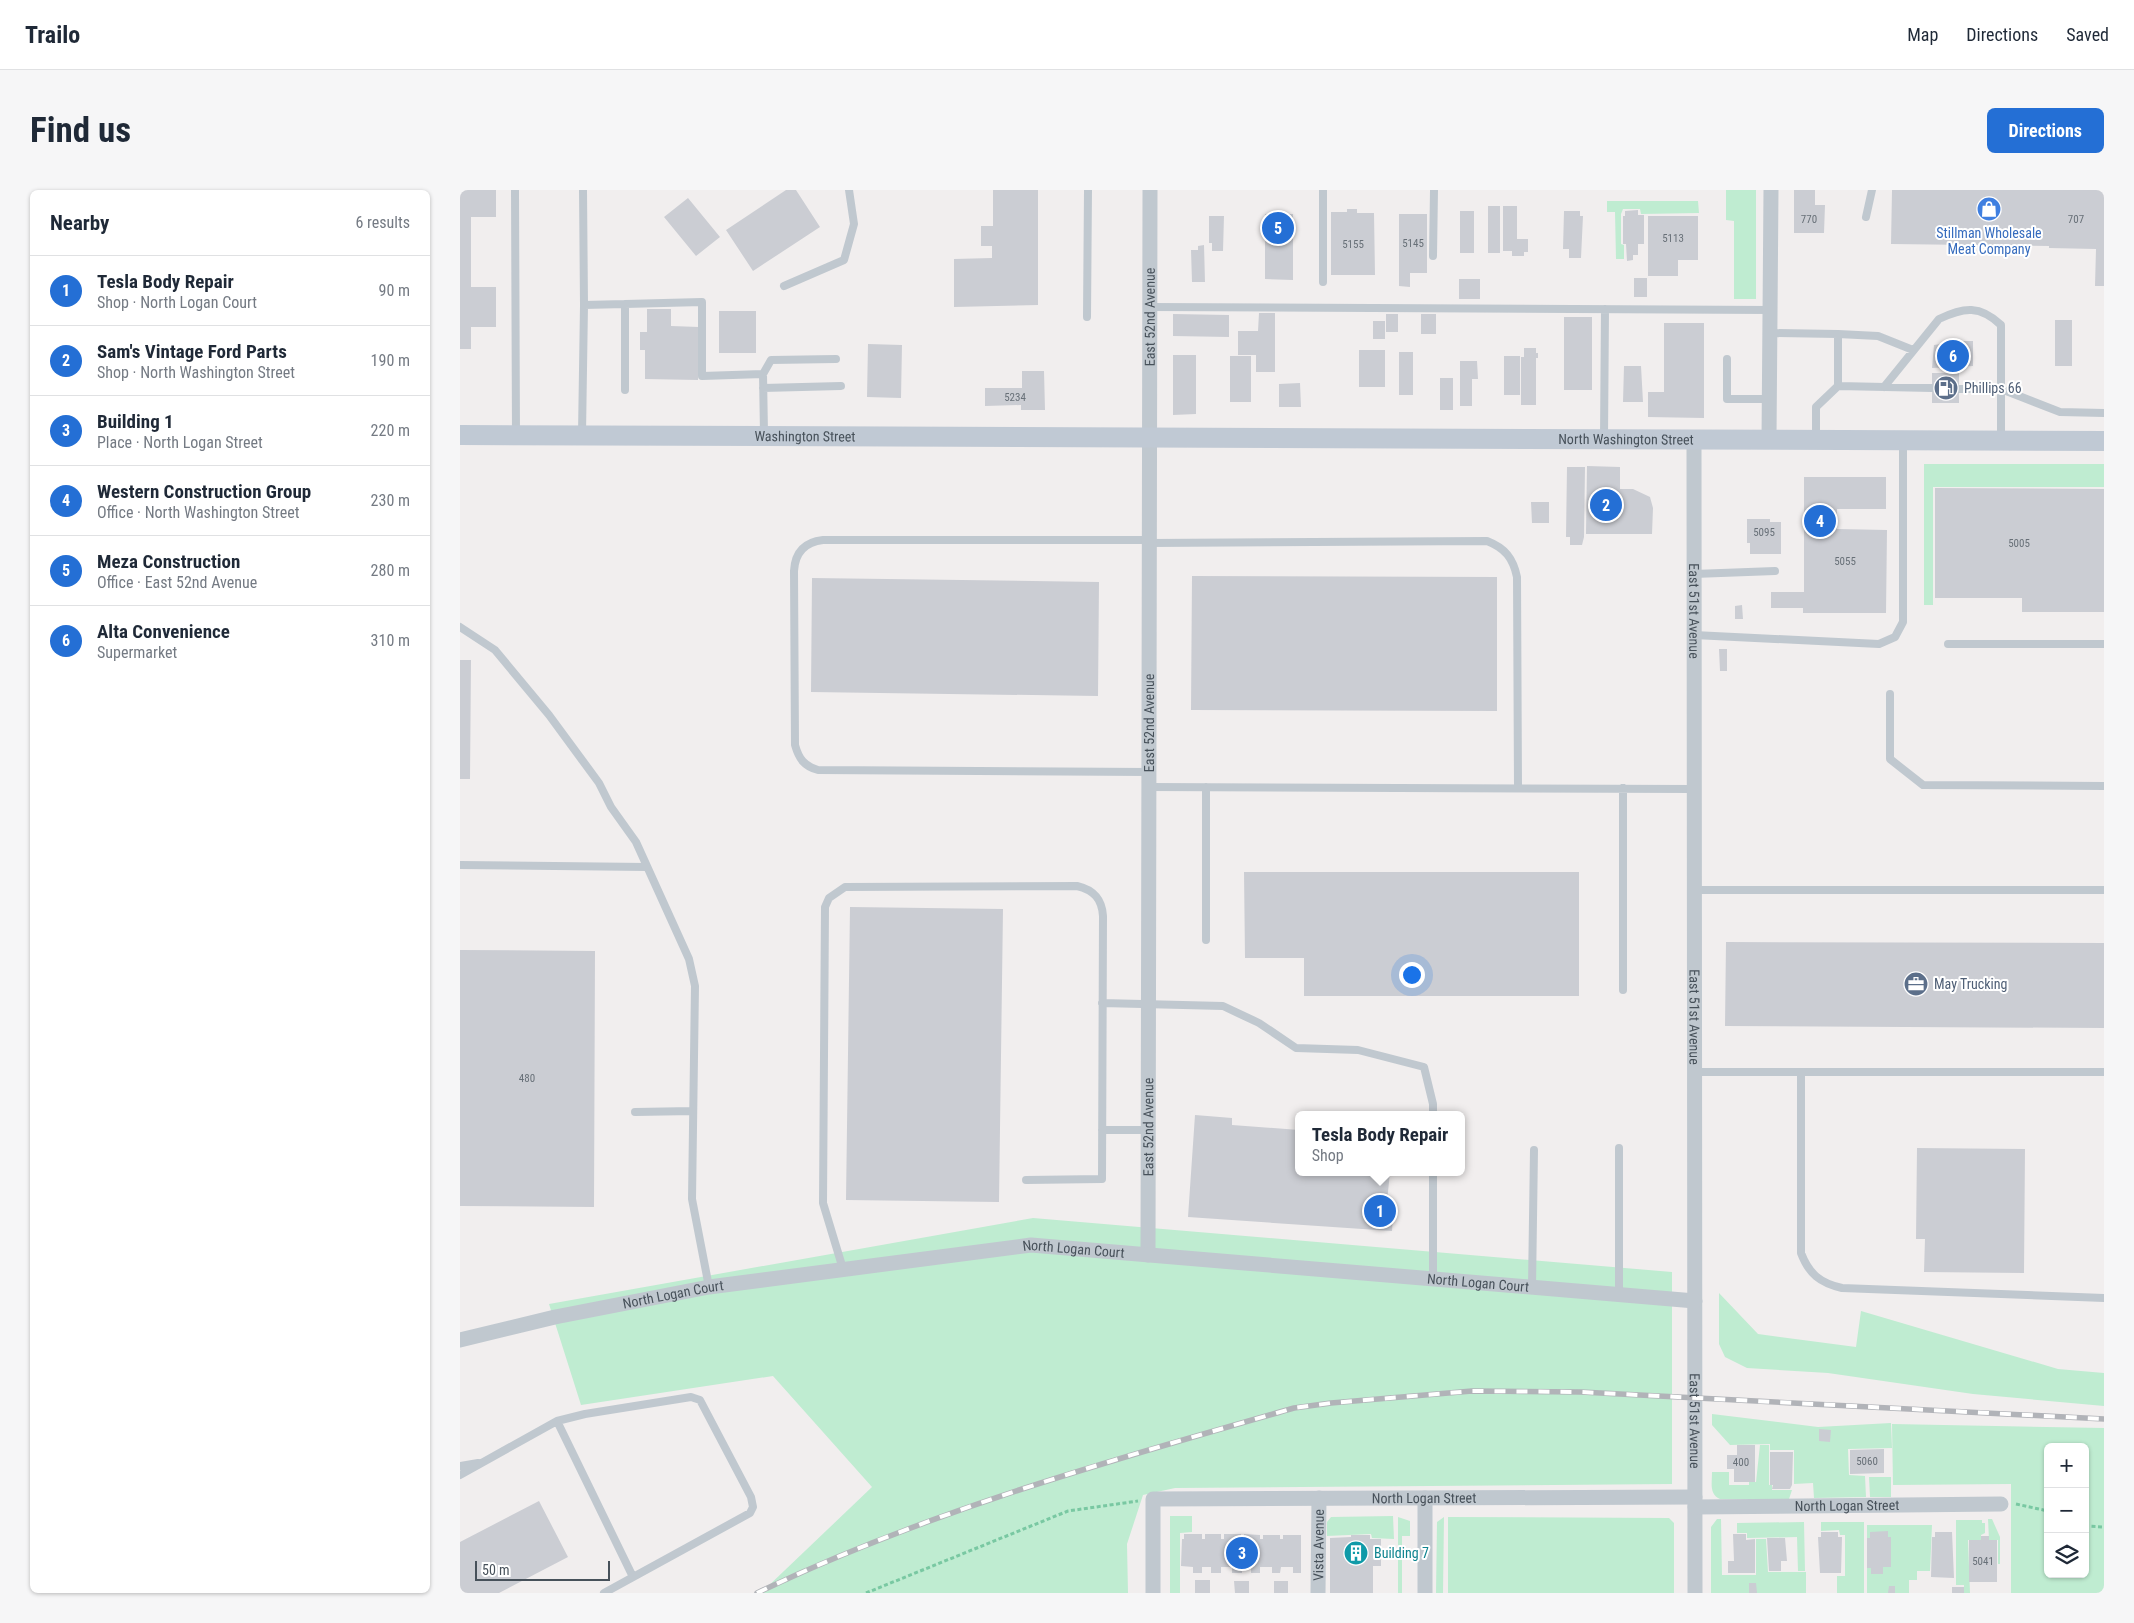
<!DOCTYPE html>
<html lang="en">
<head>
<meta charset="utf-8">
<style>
	body { margin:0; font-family:"Roboto Condensed",sans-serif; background:#f6f6f7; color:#1f2937 }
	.controls { position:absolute; right:15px; bottom:15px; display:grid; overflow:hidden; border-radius:8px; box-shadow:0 1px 4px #0004 }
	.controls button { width:45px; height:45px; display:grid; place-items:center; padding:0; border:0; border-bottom:1px solid #e0e1e3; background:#fff; color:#1f2937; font:25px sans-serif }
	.scale { position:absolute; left:15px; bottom:12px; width:135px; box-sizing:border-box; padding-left:5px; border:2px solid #47515a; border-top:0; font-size:14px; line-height:18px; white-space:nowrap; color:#47515a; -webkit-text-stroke:4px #fff; paint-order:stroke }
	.you { position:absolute; left:951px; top:784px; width:18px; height:18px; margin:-12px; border:4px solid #fff; border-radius:50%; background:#1a73e8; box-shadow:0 0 0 8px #1a73e833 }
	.badge { display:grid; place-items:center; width:32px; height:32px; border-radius:50%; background:#246fd5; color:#fff; font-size:16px; font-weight:700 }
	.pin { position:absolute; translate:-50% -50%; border:2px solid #fff; box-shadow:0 1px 5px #0006 }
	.popup { position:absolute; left:835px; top:921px; width:170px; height:65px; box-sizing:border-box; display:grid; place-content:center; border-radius:8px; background:#fff; filter:drop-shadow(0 1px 4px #0005); font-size:16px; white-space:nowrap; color:#747a83 }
	.popup b { font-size:19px; color:#1f2937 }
	.popup::after { content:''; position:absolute; left:50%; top:100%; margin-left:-10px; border:10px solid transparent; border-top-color:#fff }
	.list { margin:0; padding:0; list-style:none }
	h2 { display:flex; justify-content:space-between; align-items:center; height:65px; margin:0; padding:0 20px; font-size:21px }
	h2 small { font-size:16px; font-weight:400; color:#747a83 }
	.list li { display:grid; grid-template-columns:32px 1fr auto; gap:15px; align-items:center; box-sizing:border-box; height:70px; padding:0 20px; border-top:1px solid #e0e1e3 }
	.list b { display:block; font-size:19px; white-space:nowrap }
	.list p { margin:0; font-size:16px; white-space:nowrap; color:#747a83 }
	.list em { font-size:16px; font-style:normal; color:#747a83 }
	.icon { flex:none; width:28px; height:28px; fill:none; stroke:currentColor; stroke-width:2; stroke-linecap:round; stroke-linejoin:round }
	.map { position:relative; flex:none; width:1644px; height:1403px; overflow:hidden; border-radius:8px }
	header { display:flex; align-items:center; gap:30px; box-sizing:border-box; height:70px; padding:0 25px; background:#fff; border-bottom:1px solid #e0e1e3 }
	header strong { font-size:24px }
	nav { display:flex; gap:28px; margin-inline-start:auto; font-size:18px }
	.intro { display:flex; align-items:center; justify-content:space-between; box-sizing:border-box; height:120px; padding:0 30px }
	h1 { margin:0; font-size:35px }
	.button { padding:12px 22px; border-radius:8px; background:#246fd5; color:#fff; font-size:18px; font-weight:700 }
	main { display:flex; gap:30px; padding:0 30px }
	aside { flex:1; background:#fff; border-radius:8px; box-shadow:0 1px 4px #0004 }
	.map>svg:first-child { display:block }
	.green { fill:#bfecd1; fill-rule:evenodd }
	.building { fill:#cbcdd3 }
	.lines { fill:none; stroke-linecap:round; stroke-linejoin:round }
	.path { stroke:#79c8a2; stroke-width:3; stroke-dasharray:4 2.5; stroke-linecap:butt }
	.lane { stroke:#c0c8cf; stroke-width:8 }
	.street { stroke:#c0c8cf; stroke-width:15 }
	.secondary { stroke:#c0c9d4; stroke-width:20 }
	.rail-casing { stroke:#b1b3b8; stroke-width:5.5 }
	.rail { stroke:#fff; stroke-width:4; stroke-dasharray:11; stroke-linecap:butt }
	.labels { text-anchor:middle; stroke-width:4; stroke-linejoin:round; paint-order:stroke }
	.number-label { font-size:11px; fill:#687078 }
	.shop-label { font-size:14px; fill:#366cbe; stroke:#fff }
	.street-label { font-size:14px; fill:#47515a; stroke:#fff }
	.service-label { font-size:14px; fill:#4e5e75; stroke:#fff; text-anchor:start }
	.culture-label { font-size:14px; fill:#0d838f; stroke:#fff; text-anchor:start }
</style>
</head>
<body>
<header>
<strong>Trailo</strong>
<nav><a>Map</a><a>Directions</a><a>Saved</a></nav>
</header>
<div class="intro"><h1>Find us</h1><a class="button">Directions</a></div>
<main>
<aside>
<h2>Nearby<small>6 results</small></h2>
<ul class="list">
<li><span class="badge">1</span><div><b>Tesla Body Repair</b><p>Shop · North Logan Court</p></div><em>90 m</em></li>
<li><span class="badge">2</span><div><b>Sam's Vintage Ford Parts</b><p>Shop · North Washington Street</p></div><em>190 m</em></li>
<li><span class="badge">3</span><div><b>Building 1</b><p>Place · North Logan Street</p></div><em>220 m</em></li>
<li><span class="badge">4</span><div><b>Western Construction Group</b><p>Office · North Washington Street</p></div><em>230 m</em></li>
<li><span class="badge">5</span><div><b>Meza Construction</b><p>Office · East 52nd Avenue</p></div><em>280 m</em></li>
<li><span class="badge">6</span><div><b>Alta Convenience</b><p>Supermarket</p></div><em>310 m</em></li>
</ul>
</aside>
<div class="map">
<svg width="1644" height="1403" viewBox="0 0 1644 1403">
	<rect width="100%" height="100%" fill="#f1eeee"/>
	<path class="green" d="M1266,0H1296V109H1274V31L1266,30Z
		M1147,11H1238L1239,23L1181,24L1180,19H1163L1161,24V54L1164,55V69H1156L1155,22H1147Z
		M1644,274V297H1473V415H1464V274Z
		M573,1028L1212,1082V1294L715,1298L683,1305L667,1354L668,1403H301L412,1297L313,1186L121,1215L89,1114Z
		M1259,1103L1298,1144L1396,1157L1401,1121L1598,1179L1644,1183V1216L1513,1204L1368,1183L1287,1178L1265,1167L1259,1154Z
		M1252,1224L1358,1237L1431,1233L1432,1258L1388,1259L1389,1285L1405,1286L1406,1307L1354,1308L1353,1293L1334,1294V1260H1310V1254L1270,1255L1252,1235Z
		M1432,1234L1644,1238V1403H1551V1294L1433,1295ZM1588,1257H1625V1384H1588Z
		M1300,1255H1309V1295H1312V1300H1332L1329,1309H1260C1249,1304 1252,1293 1252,1282H1269V1295H1289V1292H1296Z
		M1409,1287H1431V1307H1410Z
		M710,1326H732V1342L720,1343V1403H710Z
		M933,1326L934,1349L912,1348L911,1344L867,1346V1332L871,1327Z
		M938,1327L950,1331V1346H942V1403H938Z
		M984,1327L983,1403H976L977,1332Z
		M988,1327L1209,1328L1214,1333V1403H988Z
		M1257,1329H1261L1262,1385H1296V1349H1306L1308,1382H1346V1403H1251V1337Z
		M1528,1329H1532L1540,1347V1374H1538V1350H1529Z
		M1496,1330H1522V1333H1525V1343L1521,1345V1350H1508L1510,1403H1504V1395H1496Z
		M1344,1332L1345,1381H1338L1337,1347L1287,1348V1343H1277V1333Z
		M1361,1332H1404V1403H1377V1386H1385V1345H1380L1379,1340L1361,1341Z
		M1407,1335H1472L1470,1381H1457V1390H1449V1403H1407Z"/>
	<path class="building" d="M0,0H36V27H11V97H36V137H11V159H0Z
		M326,0H336L360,37L293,81L266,40Z
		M533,0H578V115L494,117V69L532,68V56H521V36H533Z
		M1334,0H1355V15H1365L1364,43H1334Z
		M1432,0H1644V96H1635L1636,59L1589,58V56L1431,54Z
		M228,8L260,47L236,66L204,27Z
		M1028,16H1040V63H1028Z
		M1043,16H1057V49H1068V62H1064V66H1052V61H1043Z
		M887,19H897V23H914L915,85H871V22H887Z
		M1178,20V25H1184V54H1178V65H1173V70L1167,71L1166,54H1163V26H1165V21Z
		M1000,21H1014V63H1000Z
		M1104,21H1120V26H1123L1121,68H1109V59H1103Z
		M805,24H833V90L805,89Z
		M939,24H967V83H950V97L939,96Z
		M749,26H764L763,61H752V53H749Z
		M1188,26H1238V70H1218V86H1188Z
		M744,55L745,92H732L731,60H738V56Z
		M1174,88H1187V107H1174Z
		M999,89H1020V109H999Z
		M187,119H211V136L239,137L238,190L185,189V160H180V142H187Z
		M259,121H296V163H259Z
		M799,123H815V182H796V165H778V141H798Z
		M713,124L769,125V147L713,146Z
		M926,124H938V142H926Z
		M961,124H976V144H961Z
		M1104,127H1132V200H1104Z
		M1595,130H1612V176H1595Z
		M913,131H925V149H913Z
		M1204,133H1244V228L1188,227V202H1204Z
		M1489,151H1513V176L1472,178L1474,155L1489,153Z
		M408,154L442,155L441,208L407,207Z
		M1064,158H1076V163H1078V168H1076V215H1061V167H1064Z
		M899,160H925V197H899Z
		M939,162H953V205H939Z
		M713,165H736V224L713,225Z
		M770,166H791V212H770Z
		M1044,166H1060V205H1044Z
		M1000,171H1017L1018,189H1012V216H1000Z
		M1164,176H1181L1183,212H1163Z
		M562,181H584L585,220H561V215L525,216V198H562Z
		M1472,183H1499V213H1472Z
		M980,188H993V220H980Z
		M840,193L841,217H819V194Z
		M1127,276L1160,277V299H1173L1190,307L1193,318L1192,344H1126Z
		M1107,277H1125L1124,347L1122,355H1110V347H1106Z
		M1344,287H1426V319H1377V339L1427,340L1426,423H1343V418H1311V402H1344Z
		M1475,298L1644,299V422H1562V408H1475Z
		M1071,312H1089V333H1072Z
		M1287,329H1310V332H1321V364H1290V353H1287Z
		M732,386L1037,387V521L731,520Z
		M352,388L639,392L638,506L351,502Z
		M1282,415L1283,429H1275V416Z
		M1259,459H1267V481H1260Z
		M0,470H11L10,589H0Z
		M784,682H1119V806H844V768H785Z
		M390,717L543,719L539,1012L386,1010Z
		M1266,752L1644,753V838L1265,836Z
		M0,760L135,761L134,1017L0,1016Z
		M735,925L772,928V935L839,940V982H930L927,1012L934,1013L932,1041L728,1027Z
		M1457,958L1565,959L1564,1083L1464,1082L1465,1049H1456Z
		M1359,1239L1371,1240L1370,1252L1359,1251Z
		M1277,1255H1295V1292H1274V1279H1267V1265H1277Z
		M1424,1259V1283L1390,1284V1260Z
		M1310,1262H1333L1332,1295L1330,1299H1312L1313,1295H1310Z
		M79,1311L108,1367L39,1403H0V1352Z
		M1428,1341V1347H1431V1377H1423V1384H1411V1378H1407V1348H1410V1342Z
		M1361,1342H1378V1347H1382L1381,1383H1360L1358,1347H1361Z
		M1475,1342H1492L1494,1388L1471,1387L1472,1347H1475Z
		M724,1344H742V1349H745V1344H761V1349H764V1344H781V1349H784V1344L800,1345V1349H803V1345H820V1349H823V1345H841V1383H833V1377H821L820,1383H812V1377H800V1383H791V1377H782V1383H772V1377H761V1383H751V1377H742V1383H733V1377L721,1376L722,1349H724Z
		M1273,1344H1286V1350L1295,1349V1383H1268V1371H1274Z
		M891,1345H910V1349H921V1376H913V1403H870V1348L891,1347Z
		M1521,1346H1529V1350H1537V1392H1509V1350H1521Z
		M1307,1348H1325L1327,1371H1321V1381H1309Z
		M735,1390H750V1403H735Z
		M774,1391H789V1403H775Z
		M814,1391H828V1403H814Z
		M1289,1393H1296L1297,1403H1289Z
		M1429,1396H1435V1403H1428Z
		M1492,1397H1504V1403H1492Z"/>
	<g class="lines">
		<path class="path" d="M1556,1314L1588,1321
			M1625,1336L1644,1337
			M406,1403L608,1321L678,1311"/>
		<path class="lane" d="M55,0L56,245
			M123,0L124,115
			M1406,27L1412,0
			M973,66L974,0
			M863,92V0
			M324,96L384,70L394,34L389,0
			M690,117L1310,120
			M627,127L628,0
			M1310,143L1378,144V196
			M1378,144L1418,146L1453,160
			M1267,169V209H1310
			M303,184L311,170L376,169
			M1424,197L1479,129C1504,117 1520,115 1541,135V250
			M303,198L381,196
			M1499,199H1541L1600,222L1644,223
			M165,200V114L242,112V186L303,184L304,244
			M122,244L124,115L165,114
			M1144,248L1145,119
			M1356,249V217L1378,196L1472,198
			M690,353L1027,351C1045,358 1053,368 1057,387L1058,598
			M1234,384L1315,381
			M0,437L35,460L89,525L139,593L151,617L176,652L229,769L235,796L232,1009L249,1097
			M1234,445L1419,454L1435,447L1443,432V252
			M1488,454H1644
			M1430,504V569L1463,595L1644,596
			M689,582L358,580C344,576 339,569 335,555L334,381C335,362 345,352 363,350H690
			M689,597L1234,599
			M746,597V750
			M1163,598V800
			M0,675L187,677
			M1235,700H1644
			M642,813L763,816L799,833L836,858L898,860L964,877L973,914V925
			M1235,882H1644
			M1341,882V1063C1349,1084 1360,1093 1382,1098L1644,1108
			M175,922L233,921
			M642,940H688
			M383,1079L363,1013L365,717L369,708L385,697L617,696C634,700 642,709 643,726L642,989L566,990
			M973,1089V982
			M1072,1097L1074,960
			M1159,1104V958
			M97,1231L173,1387
			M0,1276L18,1273
			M0,1285L97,1231L125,1224L231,1207L240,1210L291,1307L293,1317L290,1323L144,1403"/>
		<g class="street">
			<path id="s1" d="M1234,249L1235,1403"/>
			<path d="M1309,249L1311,0"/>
			<path id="s2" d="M688,1065L690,0"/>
			<path id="s3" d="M0,1150L95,1127L249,1097L571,1055L1235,1111"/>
			<path id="s4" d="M1235,1317L1541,1314"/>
			<path id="s5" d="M693,1403V1309L1235,1307"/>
			<path id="s6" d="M858,1403L859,1308"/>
			<path d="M965,1403V1308"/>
		</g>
		<path class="secondary" id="s7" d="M0,245L1644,251"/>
		<defs>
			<path id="rail" d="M297,1403C468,1321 652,1270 834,1218L871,1213L1012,1201L1121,1202L1644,1229"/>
		</defs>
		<use href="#rail" class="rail-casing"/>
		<use href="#rail" class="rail"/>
	</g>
	<defs>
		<symbol id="shop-disc" viewBox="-11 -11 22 22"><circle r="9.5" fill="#3f7fe0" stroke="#fff"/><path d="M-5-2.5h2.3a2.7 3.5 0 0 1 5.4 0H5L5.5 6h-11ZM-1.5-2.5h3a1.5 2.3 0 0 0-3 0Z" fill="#fff"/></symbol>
		<symbol id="fuel-disc" viewBox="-11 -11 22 22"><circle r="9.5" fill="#5c6f8a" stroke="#fff"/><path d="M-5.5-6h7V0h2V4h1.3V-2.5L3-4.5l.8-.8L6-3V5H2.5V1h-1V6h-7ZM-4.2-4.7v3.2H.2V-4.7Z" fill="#fff"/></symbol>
		<symbol id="office-disc" viewBox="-11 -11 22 22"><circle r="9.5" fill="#5c6f8a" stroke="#fff"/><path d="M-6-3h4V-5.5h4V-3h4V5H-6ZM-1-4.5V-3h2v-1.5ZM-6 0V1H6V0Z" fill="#fff"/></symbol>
		<symbol id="building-disc" viewBox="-11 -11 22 22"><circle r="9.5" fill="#0f9aa8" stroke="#fff"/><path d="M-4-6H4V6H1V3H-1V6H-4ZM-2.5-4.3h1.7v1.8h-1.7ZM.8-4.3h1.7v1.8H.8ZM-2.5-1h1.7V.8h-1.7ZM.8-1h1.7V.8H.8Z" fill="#fff"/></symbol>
	</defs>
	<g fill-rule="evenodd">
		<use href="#shop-disc" x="1515" y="5" width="28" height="28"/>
		<use href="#fuel-disc" x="1472" y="184" width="28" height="28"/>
		<use href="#office-disc" x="1442" y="780" width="28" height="28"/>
		<use href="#building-disc" x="882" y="1349" width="28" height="28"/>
	</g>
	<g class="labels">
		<g class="number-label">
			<text x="1349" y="33">770</text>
			<text x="1616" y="33">707</text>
			<text x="1213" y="52">5113</text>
			<text x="953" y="57">5145</text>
			<text x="893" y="58">5155</text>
			<text x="555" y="211">5234</text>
			<text x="1304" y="346">5095</text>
			<text x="1559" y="357">5005</text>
			<text x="1385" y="375">5055</text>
			<text x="67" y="892">480</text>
			<text x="1407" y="1275">5060</text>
			<text x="1281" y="1276">400</text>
			<text x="1523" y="1375">5041</text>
		</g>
		<g class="shop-label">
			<text x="1529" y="48">Stillman Wholesale<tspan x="1529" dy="16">Meat Company</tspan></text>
		</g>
		<g class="street-label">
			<text dy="5" stroke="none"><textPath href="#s2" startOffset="938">East 52nd Avenue</textPath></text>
			<text dy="5" stroke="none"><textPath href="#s7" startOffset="345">Washington Street</textPath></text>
			<text dy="5" stroke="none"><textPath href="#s7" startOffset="1166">North Washington Street</textPath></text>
			<text dy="5" stroke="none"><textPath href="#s1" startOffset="172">East 51st Avenue</textPath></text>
			<text dy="5" stroke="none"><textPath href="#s2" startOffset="532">East 52nd Avenue</textPath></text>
			<text dy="5" stroke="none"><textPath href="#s1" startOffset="578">East 51st Avenue</textPath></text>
			<text dy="5" stroke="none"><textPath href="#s2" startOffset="128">East 52nd Avenue</textPath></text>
			<text dy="5" stroke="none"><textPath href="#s3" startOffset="622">North Logan Court</textPath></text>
			<text dy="5" stroke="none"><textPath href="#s3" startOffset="1028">North Logan Court</textPath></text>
			<text dy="5" stroke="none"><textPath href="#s3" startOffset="218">North Logan Court</textPath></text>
			<text dy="5" stroke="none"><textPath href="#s1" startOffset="982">East 51st Avenue</textPath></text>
			<text dy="5" stroke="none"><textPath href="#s5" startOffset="365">North Logan Street</textPath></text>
			<text dy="5" stroke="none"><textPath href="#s4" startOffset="152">North Logan Street</textPath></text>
			<text dy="5" stroke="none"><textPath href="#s6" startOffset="48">Vista Avenue</textPath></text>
		</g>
		<g class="service-label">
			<text x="1504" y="203">Phillips 66</text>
			<text x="1474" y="799">May Trucking</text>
		</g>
		<g class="culture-label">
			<text x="914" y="1368">Building 7</text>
		</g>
	</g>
</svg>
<div class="controls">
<button>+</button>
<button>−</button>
<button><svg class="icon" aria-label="layers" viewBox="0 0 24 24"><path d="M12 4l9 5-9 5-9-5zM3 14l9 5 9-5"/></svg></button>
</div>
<div class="scale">50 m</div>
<div class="you"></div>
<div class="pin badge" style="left:920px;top:1021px">1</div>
<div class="popup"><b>Tesla Body Repair</b>Shop</div>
<div class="pin badge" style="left:1146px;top:315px">2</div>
<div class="pin badge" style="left:782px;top:1363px">3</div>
<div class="pin badge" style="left:1360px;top:331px">4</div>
<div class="pin badge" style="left:818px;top:38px">5</div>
<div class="pin badge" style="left:1493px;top:166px">6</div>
</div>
</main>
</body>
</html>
